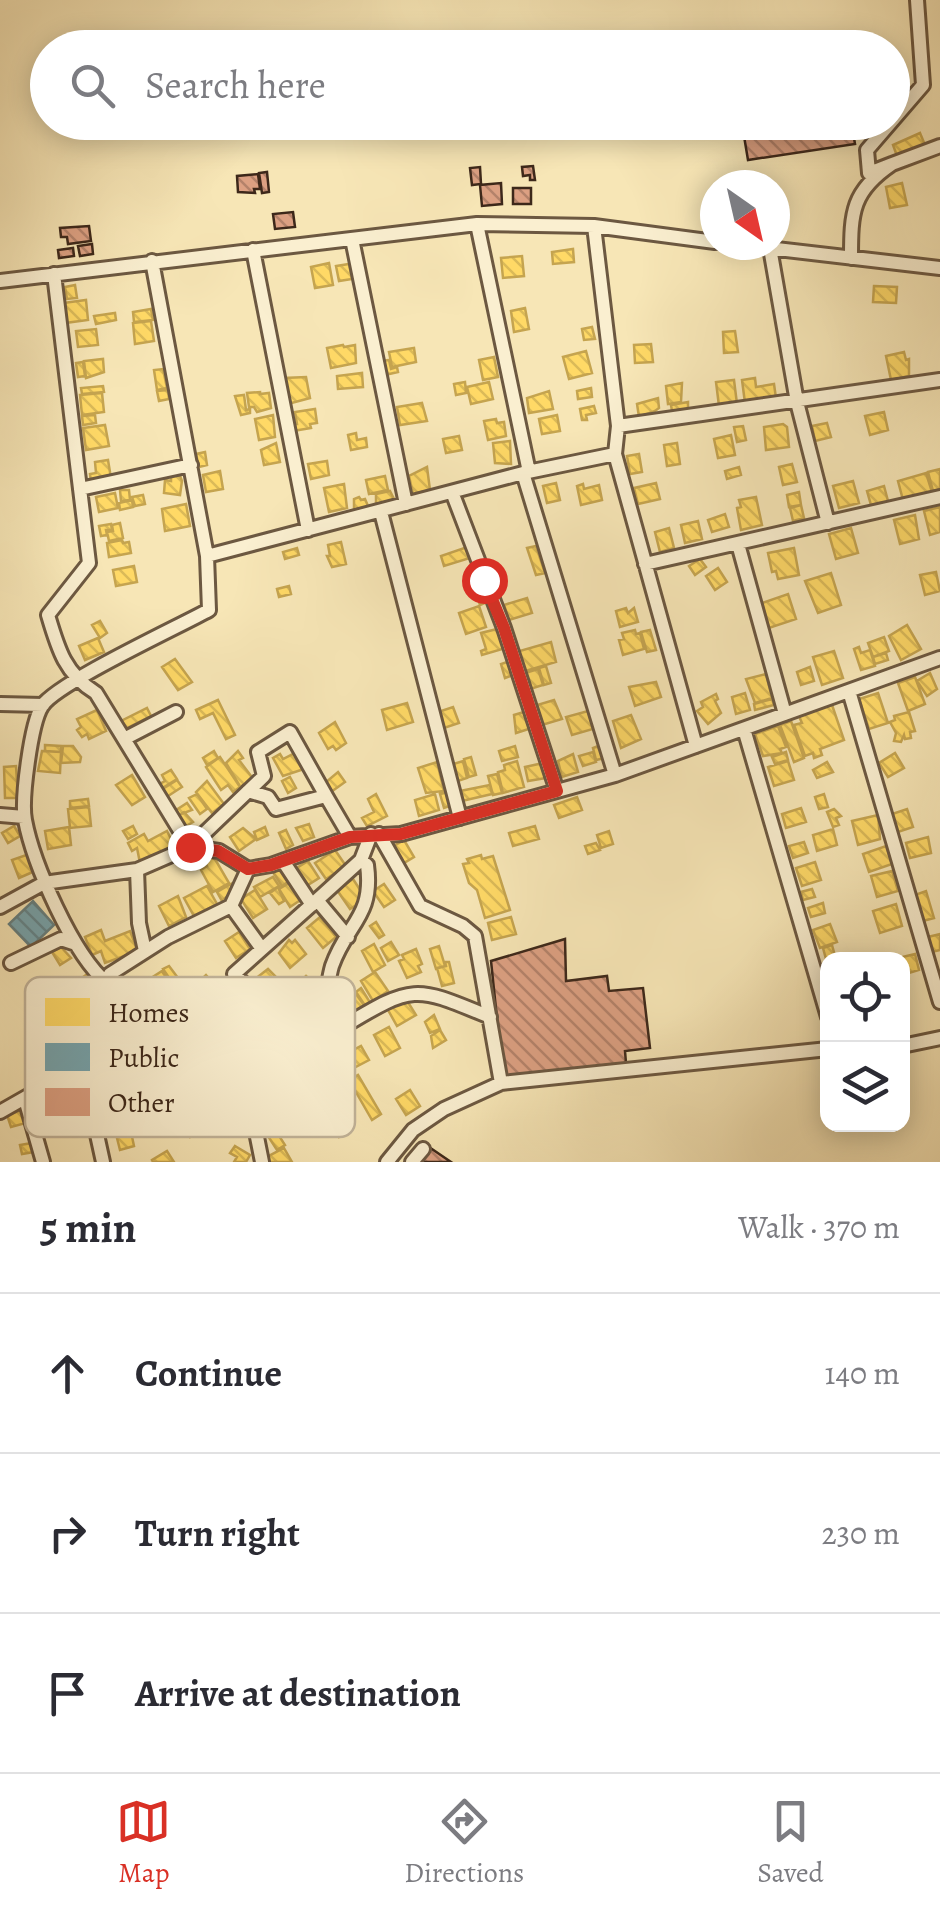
<!DOCTYPE html>
<html lang="en">
<head>
<meta charset="utf-8">
<style>
	body { margin:0; font-family:Alegreya,serif; background:#f7f7f7; color:#2b2b33 }
	.controls { position:absolute; right:30px; bottom:30px; display:grid; overflow:hidden; border-radius:20px; box-shadow:0 5px 25px #0003 }
	.controls button { width:90px; height:90px; display:grid; place-items:center; padding:0; border:0; border-bottom:2px solid #e1e1e2; background:#fff; color:#2b2b33; font:50px sans-serif }
	.compass { position:absolute; left:700px; top:170px; width:90px; height:90px; border-radius:50%; background:#fff; box-shadow:0 5px 25px #0003; rotate:146deg }
	.stop { position:absolute; width:30px; height:30px; margin:-22px; border:8px solid #d93025; border-radius:50%; background:#fff }
	.stop.end { background:#d93025; border-color:#fff; box-shadow:0 2px 10px #0008 }
	.list { margin:0; padding:0; list-style:none }
	h2 { display:flex; justify-content:space-between; align-items:center; height:130px; margin:0; padding:0 40px; font-size:42px }
	h2 small { font-size:32px; font-weight:400; color:#7c7c81 }
	.list li { display:grid; grid-template-columns:65px 1fr auto; gap:30px; align-items:center; box-sizing:border-box; height:160px; padding:0 40px; border-top:2px solid #e1e1e2 }
	.list b { display:block; font-size:38px; white-space:nowrap }
	.list em { font-size:32px; font-style:normal; color:#7c7c81 }
	.icon { flex:none; width:55px; height:55px; fill:none; stroke:currentColor; stroke-width:2; stroke-linecap:round; stroke-linejoin:round }
	.map { position:relative; flex:none; width:940px; height:1162px; overflow:hidden }
	.search { position:absolute; background:#fff; box-shadow:0 5px 25px #0003; left:30px; right:30px; top:30px; height:110px; display:flex; align-items:center; gap:25px; box-sizing:border-box; padding:0 35px; border-radius:55px; color:#7c7c81; font-size:38px }
	.sheet { height:610px; background:#fff }
	nav { display:flex; justify-content:space-around; align-items:center; box-sizing:border-box; height:140px; border-top:2px solid #e1e1e2; background:#fff; font-size:28px; color:#7c7c81 }
	nav a { display:grid; justify-items:center; gap:5px }
	nav .on { color:#d93025 }
	.map>svg:first-child { display:block }
	.homes { fill:url(#homes-back-hatch); stroke:#c5a44f; stroke-width:2.5 }
	.public { fill:url(#public-back-hatch); stroke:#658082; stroke-width:2.5 }
	.building { fill:url(#building-back-hatch); stroke:#3d281a; stroke-width:2.5 }
	.lines { fill:none; stroke-linecap:round; stroke-linejoin:round }
	.minor-casing { stroke:#6c5841; stroke-width:18 }
	.minor { stroke:#faefd0; stroke-width:12 }
	.route { stroke:#d93025; stroke-width:12 }
	.key { fill:#faefd0; stroke:#c1b399; stroke-width:2.5 }
	.key-label { font-size:28px; fill:#3d281a }
</style>
</head>
<body>
<div class="map">
<svg width="940" height="1162" viewBox="0 0 940 1162">
	<defs>
		<pattern id="homes-back-hatch" width="6" height="6" patternUnits="userSpaceOnUse" patternTransform="scale(2.5)"><rect width="6" height="6" fill="#ffd966"/><path d="M-1 5l2 2M0 0l6 6M5-1l2 2" fill="none" stroke="#dbba58"/></pattern>
		<pattern id="public-back-hatch" width="6" height="6" patternUnits="userSpaceOnUse" patternTransform="scale(2.5)"><rect width="6" height="6" fill="#76a5af"/><path d="M-1 5l2 2M0 0l6 6M5-1l2 2" fill="none" stroke="#62868e"/></pattern>
		<pattern id="building-back-hatch" width="6" height="6" patternUnits="userSpaceOnUse" patternTransform="scale(2.5)"><rect width="6" height="6" fill="#dca082"/><path d="M-1 5l2 2M0 0l6 6M5-1l2 2" fill="none" stroke="#b4826a"/></pattern>
	</defs>
	<rect width="100%" height="100%" fill="#f7e6b6"/>
	<filter id="stains"><feTurbulence type="fractalNoise" baseFrequency=".002" numOctaves="4"/><feColorMatrix values="0 0 0 0 .2 0 0 0 0 .09 0 0 0 0 .02 0 0 0 .5 -.17"/></filter>
	<radialGradient id="worn" r=".72"><stop offset=".6" stop-color="#630" stop-opacity="0"/><stop offset="1" stop-color="#630" stop-opacity=".3"/></radialGradient>
	<path class="homes" d="M920,133L925,145L897,156L893,145Z
		M902,183L907,205L890,208L886,187Z
		M573,249L574,262L553,264L552,252Z
		M522,256L524,276L503,278L501,258Z
		M329,263L333,285L315,288L311,267Z
		M349,264L352,279L339,281L336,266Z
		M75,285L77,298L67,299L65,287Z
		M874,286L897,287L896,303L873,302Z
		M86,300L88,320L65,323L63,303Z
		M525,308L529,329L514,332L511,311Z
		M151,309L153,320L134,322L133,312Z
		M115,313L116,320L96,324L94,316Z
		M151,321L154,341L135,344L133,323Z
		M592,327L595,339L584,340L582,329Z
		M96,329L98,345L78,347L76,331Z
		M735,331L738,352L724,353L723,332Z
		M651,344L653,362L635,363L634,345Z
		M343,345L344,347L355,345L356,363L331,368L327,348Z
		M414,348L416,362L392,367L389,352Z
		M586,351L592,373L569,379L563,357Z
		M904,352L906,360L909,359V376L891,380L886,356Z
		M494,357L498,377L483,380L479,360Z
		M103,359L104,372L86,378L84,361Z
		M389,360L391,369L397,367L398,372L385,375L382,361Z
		M83,362L85,376L78,377L76,363Z
		M163,369L167,388L157,390L154,370Z
		M362,373L363,387L338,389L337,376Z
		M306,377L310,398L288,404L284,378Z
		M755,378L756,387L774,384L776,398L745,403L742,380Z
		M734,380L737,404L719,406L716,382Z
		M465,382L466,393L456,395L454,384Z
		M489,382L493,399L471,404L467,387Z
		M682,383L681,402L668,404L666,386Z
		M103,386L104,392L82,394L81,388Z
		M591,388L592,397L578,399L577,391Z
		M168,390L169,399L159,401L157,391Z
		M549,391L553,409L529,413L527,398Z
		M260,392V394L269,393L271,408L257,412L254,407H249L247,393Z
		M102,393L104,412L82,415L80,395Z
		M244,395L246,410L250,409V413L241,415L235,396Z
		M658,398L659,408L655,411L639,417L637,404Z
		M688,402V409L672,411L671,405Z
		M422,403L427,421L400,425L397,407Z
		M594,406L596,413L586,415L587,420H582L580,409Z
		M315,409L317,423L310,424L311,428L293,431L292,424H297L295,412Z
		M884,412L888,430L870,435L865,416Z
		M95,415L96,423L83,425L82,416Z
		M273,415L275,437L259,440L255,419Z
		M557,415L560,431L542,434L539,419Z
		M496,419L497,423L504,422L506,436L488,440L484,421Z
		M827,423L831,437L815,441L812,426Z
		M783,424L787,427L789,447L766,450L764,427Z
		M105,425L109,446L86,450L83,428Z
		M743,426L746,440L737,442L734,427Z
		M356,433L357,440L366,438L367,447L351,450L348,435Z
		M731,435L735,455L718,458L714,439Z
		M459,436L462,450L446,453L443,439Z
		M510,441L511,464L495,463L493,443Z
		M276,443L280,462L264,465L261,450Z
		M677,443L680,464L667,466L664,445Z
		M205,452L207,465L199,467L196,454Z
		M639,454L642,472L630,474L627,456Z
		M108,460L111,478L91,482L90,474L96,473L95,462Z
		M327,461L329,475L311,479L308,464Z
		M792,464L797,482L783,485L779,467Z
		M427,467L430,490L413,494L409,476Z
		M739,467L741,475L727,479L725,471Z
		M940,469V489L933,491L928,472Z
		M220,471L223,489L206,492L203,475Z
		M926,473L932,492L903,500L898,481Z
		M171,475L180,476L182,481L180,495L164,493L165,480L171,481Z
		M385,476L388,490L369,494L366,480Z
		M853,481L859,503L839,508L833,486Z
		M556,483L560,500L547,503L543,486Z
		M656,483L660,499L638,504L634,488Z
		M344,484L347,508L329,512L324,488Z
		M583,484L584,489L599,485L602,500L581,505L577,486Z
		M884,486L888,501L871,505L867,491Z
		M120,490H129L130,500L121,501Z
		M390,491L395,501L376,506V494Z
		M799,492L801,505L789,507L787,495Z
		M115,493L118,508L99,512L96,497Z
		M143,495L145,504L135,506L132,497Z
		M359,497L361,500L365,499L368,506L354,510V499Z
		M756,497L762,525L741,530L737,508L741,507L739,500Z
		M132,500L133,507L120,510L119,503Z
		M186,504L190,526L165,531L162,509Z
		M801,505L804,518L793,521L790,508Z
		M940,507V532L930,535L924,511Z
		M725,514L729,527L712,532L708,520Z
		M915,515L919,539L900,544L894,520Z
		M698,521L702,539L685,543L681,525Z
		M120,523L123,538L109,541L107,532L113,531L112,525Z
		M111,524L112,530H106L107,535L101,536L99,526Z
		M669,528L674,548L660,552L655,532Z
		M851,528L858,553L836,559L829,534Z
		M122,540L123,543L129,542L131,553L109,557L107,543Z
		M341,542L346,564L332,567L327,556H330L328,545Z
		M536,546L545,573L536,575L527,548Z
		M467,547L470,558L444,566L441,556Z
		M297,548L299,555L285,559L283,552Z
		M794,548L799,575L778,579L776,571L772,572L768,553Z
		M700,559L706,567L695,575L689,566Z
		M134,566L137,582L116,586L113,570Z
		M718,568L727,582L715,590L706,576Z
		M936,572L940,591L925,595L920,575Z
		M831,573L841,605L818,613L805,581Z
		M289,586L291,594L279,597L277,589Z
		M485,590L489,601L480,605L476,593Z
		M788,594L796,619L769,628L762,603Z
		M527,598L532,613L509,620L504,605Z
		M479,606L486,627L466,634L459,613Z
		M626,608L628,613L634,608L638,622L620,627L616,611Z
		M100,621L107,633L100,638L92,625Z
		M907,625L921,649L901,660L889,636Z
		M501,628L506,648L482,655L481,651L486,649L481,633Z
		M635,630L636,634L640,633L644,649L623,655L619,640L624,639L622,633Z
		M650,630L656,650L647,652L641,632Z
		M884,637L889,651L873,657L868,643Z
		M98,638L104,652L85,660L79,646Z
		M551,642L556,662L522,672L516,652Z
		M859,647L861,653L870,650L875,666L861,670L854,649Z
		M834,651L843,678L822,685L813,657Z
		M886,653L888,660L875,664L873,657Z
		M175,659L192,682L178,690L162,667Z
		M507,662L512,663L516,674L505,678L501,664Z
		M546,666L551,683L544,685L539,668Z
		M810,667L814,681L801,685L797,672Z
		M538,669L543,685L527,690L522,674Z
		M930,673L937,689L927,696L917,681Z
		M766,674L772,698L755,703L746,679Z
		M915,677L925,704L908,711L898,683Z
		M656,682L661,697L635,706L629,687Z
		M745,693L750,710L736,714L732,697Z
		M878,693L888,723L869,729L859,699Z
		M716,694L718,699L715,701L721,713L708,724L697,711L703,707L701,702Z
		M772,699L774,705L755,710L754,704Z
		M218,700L235,735L226,739L213,713L200,719L196,710Z
		M554,700L562,719L542,725L537,705Z
		M831,702L844,740L820,749L822,755L814,758L813,753L805,756L794,725L802,723L798,714Z
		M407,703L413,722L387,730L382,710Z
		M453,707L459,723L444,728L438,712Z
		M147,708L151,716L123,730L119,722Z
		M97,710L106,731L89,739L87,734L82,737L77,730L81,727L77,719Z
		M527,711L532,728L516,733L514,715Z
		M588,711L593,729L572,735L566,717Z
		M909,712L915,731L910,732L911,738L905,739L904,735L901,742L894,741L896,733L890,722L895,720L894,716Z
		M631,715L641,739L621,748L613,721Z
		M791,721L804,758L794,762L780,725Z
		M335,722L346,743L336,750L333,746L328,749L319,733Z
		M778,726L786,747L780,749L782,753L763,756L755,734Z
		M45,745L61,746V752L45,751Z
		M601,745L605,758L596,760L593,748Z
		M63,746H73L81,757L80,762L61,763Z
		M515,746L518,757L502,761L499,751Z
		M42,751L61,752L60,773L38,771Z
		M214,751L218,758L207,765L203,758Z
		M238,751L243,758L239,760L254,780L241,788L226,763Z
		M593,752L596,762L583,766L579,756Z
		M786,752L788,760L775,764L772,757Z
		M295,753L304,769L283,776L273,758L280,754L283,759Z
		M895,753L904,768L888,777L879,763Z
		M573,754L578,772L562,777L558,761Z
		M220,757L240,787L233,792L228,785L221,790L206,767Z
		M471,757L476,775L469,777L464,759Z
		M463,761L467,778L455,782L450,765Z
		M517,761L524,787L503,793L498,772L505,770L504,765Z
		M788,761L794,780L774,786L768,767Z
		M437,762L444,791L426,793L418,768Z
		M827,762L833,772L817,778L813,770Z
		M543,763L546,778L528,781L525,767Z
		M16,766L18,798H5L4,767Z
		M171,770L177,779L161,789L158,785L165,781L162,775Z
		M338,772L345,782L331,792L325,783Z
		M497,774L502,793L493,795L488,776Z
		M132,775L145,797L132,805L116,785Z
		M290,777L296,788L288,793L282,781Z
		M177,780L182,787L165,798L161,790Z
		M207,781L224,804L212,813L196,792Z
		M490,785L492,794L462,801L460,791Z
		M449,792L453,805L444,808L440,794Z
		M197,794L207,809L200,814L189,798Z
		M376,794L387,816L367,826L362,818L374,812L368,799Z
		M435,794L439,810L419,816L415,800Z
		M824,794L828,807L819,809L815,797Z
		M577,797L582,810L559,818L554,805Z
		M88,799L89,806L70,808V801Z
		M187,803L192,810L176,816L173,812Z
		M89,807L91,826L70,828L68,809Z
		M801,808L806,822L786,828L782,814Z
		M834,809L841,816L836,818L839,825L833,827L827,812Z
		M907,809L913,827L892,834L886,816Z
		M184,812L193,822L186,826L176,817Z
		M878,815L880,839L858,845L852,821Z
		M309,824L314,837L303,841L296,828Z
		M14,826L20,836L8,843L2,833Z
		M133,826L137,834L128,839L123,831Z
		M535,826L539,839L513,846L509,833Z
		M69,827L71,845L48,849L45,831Z
		M265,827L268,835L257,840L254,832Z
		M243,828L256,839L239,851L230,837Z
		M833,829L837,845L817,851L813,835Z
		M286,830L293,845L286,849L279,833Z
		M167,831L174,845L140,863L137,848L132,851L128,843L144,834L148,841Z
		M609,831L613,844L601,848L597,835Z
		M928,837L931,853L910,858L906,843Z
		M404,840L414,857L404,863L394,846Z
		M804,842L808,853L793,858L789,846Z
		M596,843L600,850L588,854L585,846Z
		M886,846L892,864L869,872L863,854Z
		M335,850L346,866L326,879L315,863Z
		M202,853L215,859L229,883L213,892L201,870L207,866Z
		M29,854L35,871L19,878L12,860Z
		M481,855L482,859L493,856L510,910L485,918L477,890L469,883L463,864L469,863L467,859Z
		M308,861L319,878L303,888L292,871Z
		M815,862L821,880L802,886L796,868Z
		M280,867L292,879L282,886L273,872Z
		M892,871L898,891L877,897L871,876Z
		M273,877L279,886L260,897L254,887Z
		M353,879L366,899L350,909L337,890Z
		M291,882L302,899L290,907L279,889Z
		M231,884L232,892L222,901L217,892Z
		M384,884L395,900L384,907L373,891Z
		M207,886L217,904L194,916L184,898Z
		M278,887L284,901L279,904L270,893Z
		M812,889L815,897L803,900L801,892Z
		M255,890L267,909L253,918L241,899Z
		M926,891L934,918L919,922L912,896Z
		M178,896L186,917L169,926L159,906Z
		M823,903L825,913L811,917L808,908Z
		M896,904L902,926L880,933L873,911Z
		M320,917L336,937L323,948L307,928Z
		M511,917L516,934L492,940L488,923Z
		M376,922L384,935L379,938L370,926Z
		M830,924L837,942L820,948L813,930Z
		M101,930L105,941L130,931L138,951L105,963L101,951L92,955L85,937Z
		M239,932L250,949L236,958L225,941Z
		M940,934V950L932,952L928,937Z
		M289,940L292,943L295,940L306,954L290,968L279,953Z
		M391,942L399,955L388,961L381,948Z
		M374,944L385,965L373,972L362,951Z
		M832,945L835,956L826,959L823,948Z
		M439,946L445,966L436,969L430,949Z
		M61,947L71,958L60,965L52,952Z
		M416,949L422,964L418,966L421,972L407,978L399,961L404,959L402,955Z
		M915,954L919,970L902,975V959H894Z
		M445,962H449L454,983L442,986L437,968L446,966Z
		M169,966L178,978L172,982L163,969Z
		M268,969L281,982L266,993L262,992L255,979Z
		M162,971L171,985L153,996L145,982Z
		M375,972L388,991L373,1001L361,981Z
		M86,975L100,994L90,1001L76,982Z
		M206,975L217,987L203,1000L192,988Z
		M306,976L321,990L311,1001L309,997L305,1000L293,988Z
		M361,988L371,1004L366,1007L356,992Z
		M356,994L366,1008L355,1016L345,1001Z
		M406,999L416,1015L397,1026L388,1010Z
		M434,1015L440,1029L430,1033L425,1022Z
		M389,1027L400,1048L385,1056L374,1035Z
		M440,1030L446,1040L433,1048L431,1036Z
		M346,1042L351,1051L361,1046L369,1060L346,1072L334,1048Z
		M358,1075L381,1114L372,1120L349,1080Z
		M410,1090L420,1106L406,1115L396,1099Z
		M206,1105L215,1117L190,1137L180,1124Z
		M22,1110L26,1123L11,1127L7,1115Z
		M342,1112L352,1128L339,1137L328,1120Z
		M130,1127L134,1146L120,1150L115,1130Z
		M274,1128L285,1145L277,1150L266,1133Z
		M32,1143L34,1152L22,1154L20,1145Z
		M235,1146L250,1155L246,1162H234L237,1157L230,1153Z
		M284,1148L292,1162H268L265,1158Z
		M167,1151L174,1162H153L152,1160Z"/>
	<path class="public" d="M33,901L54,925L31,947L9,924Z"/>
	<path class="building" d="M790,122H812L813,132L852,126L855,144L748,160L743,130Z
		M533,166L535,180H530V175L523,176L522,167Z
		M480,167L481,184L472,185L470,168Z
		M267,172L269,192L262,193L259,173Z
		M258,174L260,189H254L255,193L238,192L237,176Z
		M501,183L502,204L482,206L480,185Z
		M513,188H531V204H513Z
		M293,212L295,227L275,229L273,214Z
		M89,226L91,241L68,244L67,237H61L60,228Z
		M92,244L93,254L80,256L78,246Z
		M73,248L74,256L59,258L58,250Z
		M565,939L566,981L607,976L609,991L643,988L650,1048L625,1051L626,1063L503,1076L491,961Z
		M429,1147L451,1162H417Z"/>
	<g class="lines">
		<defs>
			<path id="minor" d="M892,164L940,146
				M477,224L529,472
				M594,226L618,426L615,454L696,746
				M352,239L406,504
				M743,245L940,268
				M770,248L797,402L828,523
				M253,250L308,530
				M851,258C851,212 852,191 892,164L869,173L867,150L923,85L917,0
				M152,261L207,556
				M54,274L89,563L48,615C58,649 65,674 96,693L190,847L264,776L258,752L290,732L326,796
				M0,281L477,224L594,226L715,242
				M618,426L940,380
				M523,473L615,775
				M80,489L191,465
				M452,492L504,628L557,791
				M381,512L460,818
				M738,544L785,714
				M645,564L940,497
				M849,691L940,1002
				M0,704L43,705
				M744,729L828,1017
				M124,739L176,712
				M248,791L268,797L276,809L326,796L350,837
				M0,815L24,817
				M379,834L420,906L463,926L475,936L501,1083
				M283,861L312,905
				M137,870L139,923L145,951
				M317,900L361,860L371,834
				M231,906L262,949
				M0,907L44,883L137,870L190,847L219,851L248,869L271,865L350,837L401,834L615,775L940,658
				M348,937L317,900L234,974L288,1027L326,997C328,987 329,976 332,966C347,923 374,917 367,865L361,860
				M11,963L61,939L76,944
				M107,983C73,955 33,863 25,820C21,800 31,723 42,706C57,683 178,627 209,610L207,556L523,473L615,454
				M253,994L229,1041L253,1117L262,1162
				M326,997L346,1025C415,983 417,987 490,1017
				M103,1044L159,1014L188,1021L214,1042L251,1038L267,1054L298,1067
				M902,1046L940,1038
				M25,1099L43,1162
				M212,1104L235,1063
				M0,1112L100,1055
				M103,1162L89,1098L109,1019L104,992L110,974L168,937L231,906L248,869
				M387,1162L413,1130L444,1109L501,1083L828,1049
				M412,1162L423,1149"/>
		</defs>
		<use href="#minor" class="minor-casing"/>
		<use href="#minor" class="minor"/>
	</g>
	<g class="lines">
		<path class="route" d="M190,847L218,851L248,869L271,865L350,837L401,834L557,791L504,628L484,580"/>
	</g>
	<rect x="25" y="977" width="330" height="160" rx="15" class="key"/>
	<rect x="45" y="998" width="45" height="28" fill="#ffd966"/>
	<rect x="45" y="1043" width="45" height="28" fill="#76a5af"/>
	<rect x="45" y="1088" width="45" height="28" fill="#dca082"/>
	<g class="key-label">
		<text x="108" y="1022">Homes</text>
		<text x="108" y="1067">Public</text>
		<text x="108" y="1112">Other</text>
	</g>
	<rect width="100%" height="100%" filter="url(#stains)"/>
	<rect width="100%" height="100%" fill="url(#worn)"/>
</svg>
<div class="controls">
<button><svg class="icon" aria-label="locate" viewBox="0 0 24 24"><circle cx="12" cy="12" r="6"/><path d="M12 2v4M12 18v4M2 12h4M18 12h4"/></svg></button>
<button><svg class="icon" aria-label="layers" viewBox="0 0 24 24"><path d="M12 4l9 5-9 5-9-5zM3 14l9 5 9-5"/></svg></button>
</div>
<svg class="compass" viewBox="-18 -18 36 36"><path d="M0-13l5 13h-10z" fill="#e53935"/><path d="M0 13l5-13h-10z" fill="#7c7c81"/></svg>
<div class="stop" style="left:484px;top:580px"></div>
<div class="stop end" style="left:190px;top:847px"></div>
<div class="search"><svg class="icon" aria-label="search" viewBox="0 0 24 24"><circle cx="10" cy="10" r="6"/><path d="M15 15l6 6"/></svg>Search here</div>
</div>
<section class="sheet">
<h2>5 min<small>Walk · 370 m</small></h2>
<ul class="list">
<li><svg class="icon" aria-label="ahead" viewBox="0 0 24 24"><path d="M12 20V5M6 11l6-6 6 6"/></svg><div><b>Continue</b></div><em>140 m</em></li>
<li><svg class="icon" aria-label="right" viewBox="0 0 24 24"><path d="M7 20v-9h11M14 6l5 5-5 5"/></svg><div><b>Turn right</b></div><em>230 m</em></li>
<li><svg class="icon" aria-label="arrive" viewBox="0 0 24 24"><path d="M6 21V4h12l-3 4 3 4H6"/></svg><div><b>Arrive at destination</b></div></li>
</ul>
</section>
<nav>
<a class="on"><svg class="icon" aria-label="map" viewBox="0 0 24 24"><path d="M3 6l6-2 6 2 6-2v14l-6 2-6-2-6 2zM9 4v14M15 6v14"/></svg>Map</a>
<a><svg class="icon" aria-label="directions" viewBox="0 0 24 24"><path d="M12 3l9 9-9 9-9-9zM9 14v-3h6M13 9l2 2-2 2"/></svg>Directions</a>
<a><svg class="icon" aria-label="saved" viewBox="0 0 24 24"><path d="M7 4h10v16l-5-4-5 4z"/></svg>Saved</a>
</nav>
</body>
</html>
